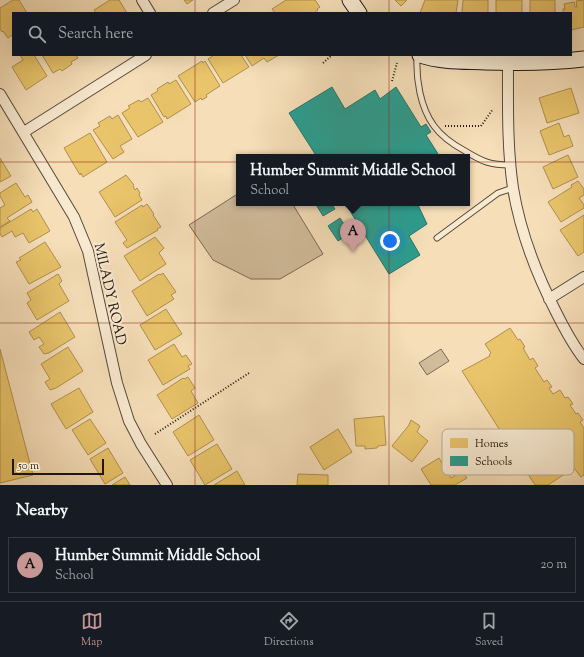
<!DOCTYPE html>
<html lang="en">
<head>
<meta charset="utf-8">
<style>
	body { margin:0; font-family:"Sorts Mill Goudy",serif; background:#242831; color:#f1f3f6 }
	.scale { position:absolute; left:12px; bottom:10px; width:92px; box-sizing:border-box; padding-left:4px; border:2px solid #231610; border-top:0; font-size:11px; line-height:14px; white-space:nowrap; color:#231610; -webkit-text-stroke:3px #f8ead1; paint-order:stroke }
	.you { position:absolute; left:390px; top:241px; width:14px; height:14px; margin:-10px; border:3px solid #fff; border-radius:50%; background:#1a73e8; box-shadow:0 0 0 6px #1a73e833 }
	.badge { display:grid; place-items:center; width:26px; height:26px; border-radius:50%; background:#c59692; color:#111; font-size:13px; font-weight:700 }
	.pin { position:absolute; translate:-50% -33px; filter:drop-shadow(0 1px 2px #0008) }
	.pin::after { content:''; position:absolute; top:21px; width:14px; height:12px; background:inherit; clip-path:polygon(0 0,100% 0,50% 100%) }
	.popup { position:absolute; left:236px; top:154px; width:234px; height:52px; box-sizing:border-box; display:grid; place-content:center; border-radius:0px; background:#171b24; filter:drop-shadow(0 1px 3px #0005); font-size:13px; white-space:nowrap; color:#9ea1a6 }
	.popup b { font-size:15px; color:#f1f3f6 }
	.popup::after { content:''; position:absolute; left:50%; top:100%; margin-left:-8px; border:8px solid transparent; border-top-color:#171b24 }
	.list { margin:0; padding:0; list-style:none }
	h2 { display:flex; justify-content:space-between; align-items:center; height:52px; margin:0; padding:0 16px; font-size:17px }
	h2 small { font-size:13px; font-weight:400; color:#9ea1a6 }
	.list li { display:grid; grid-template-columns:26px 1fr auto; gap:12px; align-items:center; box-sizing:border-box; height:56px; margin:0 8px 8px; padding:0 8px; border:1px solid #363941; border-radius:0px }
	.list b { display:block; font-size:15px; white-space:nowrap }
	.list p { margin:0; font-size:13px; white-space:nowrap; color:#9ea1a6 }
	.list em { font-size:13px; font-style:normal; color:#9ea1a6 }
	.icon { flex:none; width:22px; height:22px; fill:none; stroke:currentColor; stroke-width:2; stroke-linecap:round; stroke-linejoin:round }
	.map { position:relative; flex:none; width:584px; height:485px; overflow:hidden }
	.search { position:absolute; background:#171b24; box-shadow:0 4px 16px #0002; left:12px; right:12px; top:12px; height:44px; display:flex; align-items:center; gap:10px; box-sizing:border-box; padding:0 14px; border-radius:0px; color:#9ea1a6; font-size:15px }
	.sheet { height:116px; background:#171b24 }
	nav { display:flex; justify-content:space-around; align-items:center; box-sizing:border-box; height:56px; border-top:1px solid #363941; background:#171b24; font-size:11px; color:#9ea1a6 }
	nav a { display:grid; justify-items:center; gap:2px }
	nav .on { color:#c59692 }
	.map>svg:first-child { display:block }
	.green { fill:#d1bc9b; stroke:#7a6956 }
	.homes { fill:#e9c46a; stroke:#ae904f }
	.schools { fill:#2a9d8f; stroke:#287469 }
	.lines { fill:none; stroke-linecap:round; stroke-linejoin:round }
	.lane-casing { stroke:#58483a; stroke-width:7 }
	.street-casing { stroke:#58483a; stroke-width:12 }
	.secondary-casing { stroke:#231610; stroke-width:17 }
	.path { stroke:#231610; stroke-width:2; stroke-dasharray:1 2; stroke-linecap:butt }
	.lane { stroke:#f8ead1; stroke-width:5 }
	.street { stroke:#f8ead1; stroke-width:10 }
	.secondary { stroke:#f8ead1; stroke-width:15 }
	.grid { fill:none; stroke:#8f2418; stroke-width:1; stroke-opacity:0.55 }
	.labels { text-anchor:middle; stroke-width:4; stroke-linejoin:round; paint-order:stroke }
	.street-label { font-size:14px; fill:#231610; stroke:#f8ead1 }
	.key { fill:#f8ead1; stroke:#b8aa97; stroke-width:1 }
	.key-label { font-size:11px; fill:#231610 }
</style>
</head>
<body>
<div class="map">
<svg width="584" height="485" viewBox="0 0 584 485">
	<rect width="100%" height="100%" fill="#f5deb8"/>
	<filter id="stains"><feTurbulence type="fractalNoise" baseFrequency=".005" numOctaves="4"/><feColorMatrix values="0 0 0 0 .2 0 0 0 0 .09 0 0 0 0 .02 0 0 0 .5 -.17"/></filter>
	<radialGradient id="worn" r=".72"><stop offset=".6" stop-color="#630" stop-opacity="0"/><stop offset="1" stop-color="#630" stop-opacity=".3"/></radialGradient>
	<path class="green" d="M239,193V203H292L323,254L280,279H251L213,260L189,225Z
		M441,349L449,361L427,375L419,363Z"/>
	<path class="homes" d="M13,0H19L27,13H13V34L8,38L3,31L2,32L0,29V8Z
		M110,0H119L127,13H96L94,10Z
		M184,0H193L187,4Z
		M286,0H315L320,7L317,9L318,10L314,13H275L272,9Z
		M395,0H407L401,6Z
		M425,0H458L456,13H420Z
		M463,0H488V13H462Z
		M496,0H522V13H496Z
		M530,0H555V13H530Z
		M584,0V27L571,30V13H563V9H565L564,4L574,2L575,7H577L576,1Z
		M20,55H34L47,76L26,90L12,67L23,60Z
		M42,55H76L78,58L71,62L72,64L62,71L60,69L53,73Z
		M214,55H241L249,67L223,83L208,59Z
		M245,55H279L267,62L264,58L252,66Z
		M202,61L203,63L205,61L220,86L206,95L207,97L202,100L201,98L195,102L178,76Z
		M176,80L191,104L167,119L166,116L164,117L151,95L158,91L157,89L168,82L169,84Z
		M571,88L579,113L547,123L539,98Z
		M148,98L163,122L138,137L122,113L130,108L128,106L139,100L141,102Z
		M118,115L132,139L120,146L124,152L113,159L93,130L100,126L98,123L110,116L112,119Z
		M559,123L564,137L569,135L573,146L549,155L540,131Z
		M90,133L107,162L83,177L81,173L80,175L64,148Z
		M568,155L578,177L553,189L543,167Z
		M0,158L11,176L0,182Z
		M126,175L134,185L133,186L135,190L137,188L140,193L139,195L142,200L115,217L99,192Z
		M578,181L584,189V195L579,198L584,205V208L561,222L548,202L572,187L571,185Z
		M16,183L25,197L28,195L32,202L7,218L10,221L0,227V208L5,205L0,196V193Z
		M147,204L154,214L153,215L161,227L157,229L158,230L127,248L123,243L127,240L115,222L142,205L143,207Z
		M31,209L33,212L37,209L50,231L29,243L23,233L15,237L12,231L2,237L0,234V228Z
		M584,215V252L578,256L560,230Z
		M155,237L164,248L159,253L166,264L140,281L124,256Z
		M45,242L61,267L29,284L16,262L21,260L19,258Z
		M163,273L176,292L171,295L174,299L147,316L132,291L159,274L160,275Z
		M58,274L62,281L59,284L69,301L37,320L27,303L31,300L27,293Z
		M166,309L182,334L155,350L140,325Z
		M60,312L75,337L49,353L44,354L39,347L44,344L39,337L34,340L29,332Z
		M510,328L518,340L520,339L525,347L523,348L530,360L533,358L538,366L535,368L544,382L547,380L552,387L549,388L553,394L560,390L565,398L568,397L573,404L570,405L576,414L578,413L583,420L580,422L584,428V475L581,477L574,468L548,485H535L462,371L490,356L489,355L491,353L485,344Z
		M174,344L182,357L186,355L192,364L188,366L190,369L163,385L148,360Z
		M68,347L83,371L56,388L50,390L45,382L50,379L41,364Z
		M0,349L33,475L0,483Z
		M188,377L195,388L191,391L198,403L172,419L157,395L183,378L184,379Z
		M79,388L93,412L66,429L51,404Z
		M199,415L214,440L188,456L173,432Z
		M384,416L386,445L378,446L377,448L365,449V446H356L354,419Z
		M90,419L106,443L88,455L72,430Z
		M411,420L420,426L417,432L428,441L412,462L392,446L409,425Z
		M338,429L352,452L324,470L310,447Z
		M217,444L232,469L205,485L190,460Z
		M108,448L123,473L105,484L90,459Z
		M439,458L451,478L462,471L467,478L455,485H431L421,469Z
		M237,471L245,485H214Z
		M298,474L328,475V485H297Z
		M125,477L130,485H112Z"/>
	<path class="schools" d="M332,87L345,109L375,90L380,99L396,87L421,127L426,124L431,132L426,135L440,157H317L289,113Z
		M315,203H331L335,209L323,216Z
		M345,203H421L418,205L427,224L409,236L420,255L389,274Z
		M340,218L350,233L338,241L328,226Z"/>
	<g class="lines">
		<defs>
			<path id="lane" d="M417,56C416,79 420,107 434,126C442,137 454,145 465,151C483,162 490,165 511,165
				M437,238L498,193L513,188"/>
			<path id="street" d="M142,0L150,13
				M213,13L234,0
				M508,63C508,104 507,147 513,188C520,231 536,273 556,312C564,328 573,345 584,359
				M0,94L74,217L88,251L117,383L129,421L141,444L167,485
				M24,132L146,55
				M549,299L584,277"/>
			<path id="secondary" d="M350,0L359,13
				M420,55C442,62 463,61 486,62C519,63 552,63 584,59"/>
		</defs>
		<use href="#lane" class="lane-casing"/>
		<use href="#street" class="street-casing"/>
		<use href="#secondary" class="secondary-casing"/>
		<path class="path" d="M323,63L332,55
			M392,81L397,63
			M445,126H481L493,109
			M155,434L249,373"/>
		<use href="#lane" class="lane"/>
		<use href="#street" class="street"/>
		<use href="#secondary" class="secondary"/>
	</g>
	<path class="grid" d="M195,0V13M389,0V13M195,55V485M389,55V485M0,162H584M0,323H584"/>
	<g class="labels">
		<g class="street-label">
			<text transform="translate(111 294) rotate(77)" y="5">MILADY ROAD</text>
		</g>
	</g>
	<rect x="442" y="429" width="132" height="46" rx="6" class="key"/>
	<rect x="450" y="438" width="18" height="10" fill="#e9c46a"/>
	<rect x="450" y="456" width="18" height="10" fill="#2a9d8f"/>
	<g class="key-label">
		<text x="475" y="447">Homes</text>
		<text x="475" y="465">Schools</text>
	</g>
	<rect width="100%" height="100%" filter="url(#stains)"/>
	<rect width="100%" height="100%" fill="url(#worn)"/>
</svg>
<div class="scale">50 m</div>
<div class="you"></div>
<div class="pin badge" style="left:353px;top:252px">A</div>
<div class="popup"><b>Humber Summit Middle School</b>School</div>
<div class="search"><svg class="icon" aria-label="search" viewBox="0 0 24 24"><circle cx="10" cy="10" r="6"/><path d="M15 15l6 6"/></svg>Search here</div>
</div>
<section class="sheet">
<h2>Nearby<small></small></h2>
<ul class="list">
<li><span class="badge">A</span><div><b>Humber Summit Middle School</b><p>School</p></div><em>20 m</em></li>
</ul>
</section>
<nav>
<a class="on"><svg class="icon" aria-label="map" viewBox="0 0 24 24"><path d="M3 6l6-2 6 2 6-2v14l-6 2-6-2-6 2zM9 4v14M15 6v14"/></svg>Map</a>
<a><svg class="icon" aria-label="directions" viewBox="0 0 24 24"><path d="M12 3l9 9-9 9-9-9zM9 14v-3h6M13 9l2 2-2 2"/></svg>Directions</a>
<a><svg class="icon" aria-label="saved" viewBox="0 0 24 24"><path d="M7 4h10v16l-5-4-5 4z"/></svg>Saved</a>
</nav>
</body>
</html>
